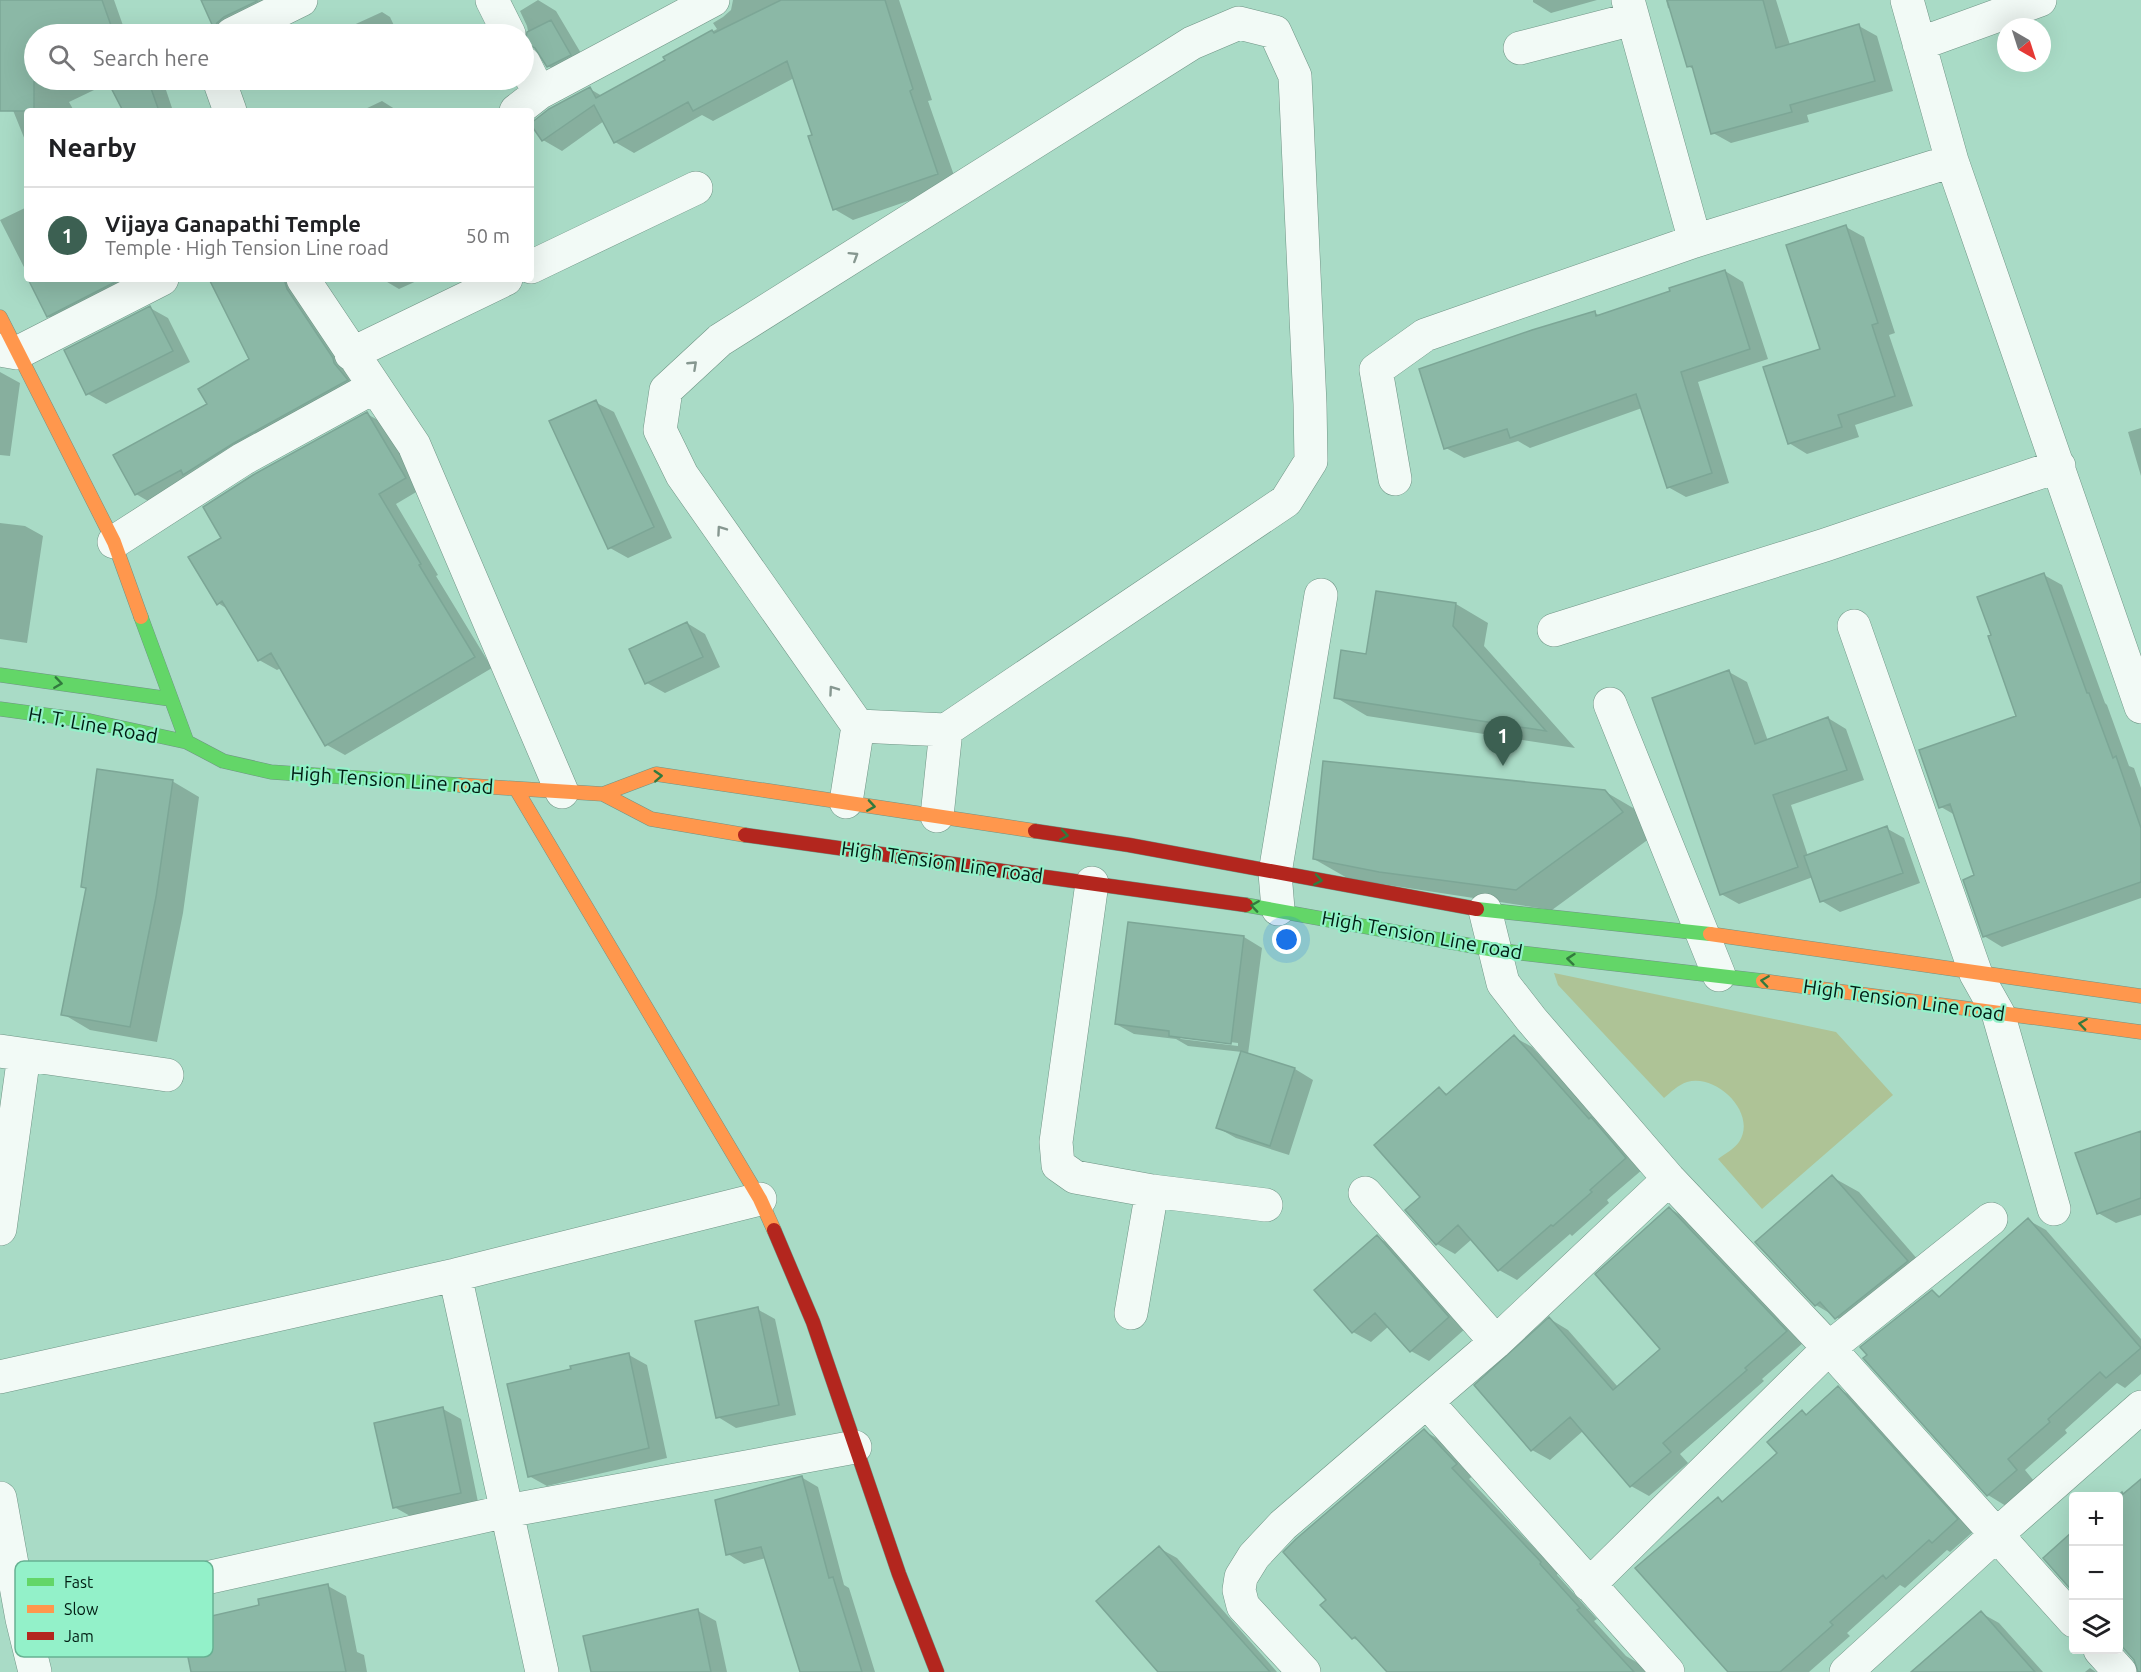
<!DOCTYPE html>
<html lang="en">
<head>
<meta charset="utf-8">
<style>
	body { margin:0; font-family:Ubuntu,sans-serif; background:#f2f2f2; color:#202124 }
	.controls { position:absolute; right:18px; bottom:18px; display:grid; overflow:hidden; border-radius:6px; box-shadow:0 6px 24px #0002 }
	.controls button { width:54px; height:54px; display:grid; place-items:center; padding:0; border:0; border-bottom:2px solid #e0e0e0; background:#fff; color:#202124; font:30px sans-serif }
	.compass { position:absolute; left:1997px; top:18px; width:54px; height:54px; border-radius:50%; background:#fff; box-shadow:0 6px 24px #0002; rotate:141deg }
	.you { position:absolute; left:1287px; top:940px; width:21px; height:21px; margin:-15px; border:4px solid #fff; border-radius:50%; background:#1a73e8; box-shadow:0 0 0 9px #1a73e833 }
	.badge { display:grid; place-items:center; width:39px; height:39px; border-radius:50%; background:#3c6052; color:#fff; font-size:20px; font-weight:700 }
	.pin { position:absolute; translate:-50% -50px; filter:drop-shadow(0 2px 3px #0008) }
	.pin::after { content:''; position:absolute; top:32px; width:21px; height:18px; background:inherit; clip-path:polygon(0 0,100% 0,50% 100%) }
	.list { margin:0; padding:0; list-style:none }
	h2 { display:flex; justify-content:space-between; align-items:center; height:78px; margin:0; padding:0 24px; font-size:26px }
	h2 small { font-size:20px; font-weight:400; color:#757577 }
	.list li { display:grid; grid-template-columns:39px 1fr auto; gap:18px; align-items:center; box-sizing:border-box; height:96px; padding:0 24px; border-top:2px solid #e0e0e0 }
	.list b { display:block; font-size:22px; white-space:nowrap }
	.list p { margin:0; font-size:20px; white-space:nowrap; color:#757577 }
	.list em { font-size:20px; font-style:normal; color:#757577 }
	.icon { flex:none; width:33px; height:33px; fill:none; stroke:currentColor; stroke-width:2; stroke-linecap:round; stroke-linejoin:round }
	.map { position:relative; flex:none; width:2141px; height:1672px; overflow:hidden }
	.search { position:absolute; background:#fff; box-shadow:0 6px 24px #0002; left:24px; top:24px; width:510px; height:66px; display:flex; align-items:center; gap:15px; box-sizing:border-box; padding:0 21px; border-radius:33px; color:#757577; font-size:22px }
	.panel { position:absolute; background:#fff; box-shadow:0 6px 24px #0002; left:24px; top:108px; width:510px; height:174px; border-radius:6px }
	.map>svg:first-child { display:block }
	.green { fill:#aec396 }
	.shadow { fill:#0003; fill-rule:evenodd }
	.building { fill:#8bb8a6; stroke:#7ca696; stroke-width:1.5 }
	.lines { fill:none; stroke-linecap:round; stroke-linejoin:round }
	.street-casing { stroke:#6f9485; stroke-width:34 }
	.fast-casing { stroke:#6f9485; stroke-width:15 }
	.slow-casing { stroke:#6f9485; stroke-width:15 }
	.jam-casing { stroke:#6f9485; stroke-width:15 }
	.street { stroke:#f2faf6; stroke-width:33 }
	.fast { stroke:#63d668; stroke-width:14 }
	.slow { stroke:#ff974d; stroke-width:14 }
	.jam { stroke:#b3261e; stroke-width:14 }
	.oneway { stroke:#869790 }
	.oneway2 { stroke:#327a3e }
	.labels { text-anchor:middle; stroke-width:4.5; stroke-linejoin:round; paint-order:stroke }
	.street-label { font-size:20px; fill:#011d13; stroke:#93f1c9 }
	.key { fill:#93f1c9; stroke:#67b192; stroke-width:1.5 }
	.key-label { font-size:16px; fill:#011d13 }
</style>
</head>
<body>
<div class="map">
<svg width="2141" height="1672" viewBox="0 0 2141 1672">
	<rect width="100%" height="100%" fill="#a9dbc6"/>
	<path class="green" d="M1554,973L1836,1032L1893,1095L1762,1209L1718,1159C1725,1154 1735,1148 1739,1142C1758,1113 1716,1073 1687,1082C1678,1085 1671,1092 1664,1098L1558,985Z"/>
	<path class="shadow" d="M0,0H114L126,34H34V80H115L69,102L74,111H27V145L4,88L0,90Z
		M203,0H282L230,34L214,24Z
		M538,0L556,11L588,65L566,77L548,66L529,36L527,26L520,11Z
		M733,0H899L932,100L928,101L957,184L853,220L834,209L814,136L794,78L713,121L702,115L634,153L615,142L604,121L562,151L543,140L590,89L602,96L667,60L665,57L717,29L713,23L723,17L731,10Z
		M1533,0H1597L1551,13L1533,2Z
		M1666,0H1776L1790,45L1859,26L1877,36L1893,91L1807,115L1809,122L1731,143L1713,133L1695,70L1688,66L1672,10L1668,8Z
		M382,12L390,17L398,34H350L347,28Z
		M283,31L288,34H276Z
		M128,80H156L164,84L173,111H125L111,85Z
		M251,80H267L258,84Z
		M382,101L398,111H361Z
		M27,207V273L0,220Z
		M1846,227L1864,237L1895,333L1889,335L1913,406L1855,425L1859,437L1807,454L1789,443L1821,350Z
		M1725,271L1743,282L1768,359L1698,382L1729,483L1686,497L1668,487L1642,408L1530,448L1518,441L1464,458L1446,448L1595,313L1600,316Z
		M30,279H152L65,325L48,316Z
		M210,279H295L363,390L153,504L136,494L115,456L209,404L251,359Z
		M382,279H421L399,289Z
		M150,308L168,318L190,362L106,404L88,394Z
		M0,372L20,383L10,456L0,455Z
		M595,402L614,412L672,538L628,558L610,548Z
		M367,414L385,424L423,488L396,504L438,575L436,576L492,668L345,755L327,745L281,668L277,670L259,660L229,610L218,603L223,538Z
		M2141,428V476L2128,432Z
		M0,523L25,526L43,536L27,643L0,639Z
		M2044,575L2062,585L2105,703L2107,705L2129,766L2134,768L2141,788V898L2002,947L1984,936L1976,876L1955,815L1941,807L2018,717Z
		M1377,593L1456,604L1488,623L1484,646L1575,748L1367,716L1335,697L1368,655Z
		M687,623L705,634L720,667L665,693L647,683Z
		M1729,672L1747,682L1768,741L1828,718L1846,729L1864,780L1791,805L1808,856L1886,828L1904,838L1920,883L1840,912L1822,901L1813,877L1739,904L1721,894Z
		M172,781L199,797L183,913L157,1042L90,1030L63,1014L87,889L82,887Z
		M1604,791L1640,812L1657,833L1552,910L1349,879L1314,859Z
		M1129,923L1244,937L1262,948L1248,1054L1295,1069L1313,1080L1289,1155L1236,1138L1218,1128L1242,1052L1188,1046L1176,1039L1134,1034L1116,1024ZM1178,1036L1238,1043V1046L1181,1039Z
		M1514,1037L1532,1047L1643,1169L1607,1200L1609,1203L1572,1236L1570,1234L1517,1280L1499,1270L1472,1239L1455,1254L1437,1244L1422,1197L1439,1089L1449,1095Z
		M2141,1132V1215L2116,1223L2098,1213Z
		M1832,1177L1859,1192L1933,1277L1863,1333L1816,1305L1757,1242Z
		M1669,1208L1687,1219L1804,1342L1762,1379L1764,1381L1680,1454L1688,1463L1649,1496L1631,1486L1583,1431L1550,1460L1532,1450L1476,1386L1550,1319L1568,1330L1618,1387L1662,1349Z
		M2028,1220L2046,1230L2141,1339V1374L2125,1388L2117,1383L2065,1430L2067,1433L2025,1470L2034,1481L2006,1506L1988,1495L1866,1358L1932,1292L1941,1297Z
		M1377,1237L1395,1247L1466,1328L1429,1361L1411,1351L1389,1326L1371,1342L1353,1332Z
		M757,1309L775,1319L796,1415L736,1428L718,1417Z
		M629,1355L647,1365L667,1458L547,1486L529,1476Z
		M1838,1388L1856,1399L1975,1530L1950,1552L1947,1550L1905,1588L1900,1585L1847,1633L1850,1636L1809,1672H1730L1718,1499L1724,1502L1779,1454L1803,1412L1808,1415Z
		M443,1409L461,1419L478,1502L412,1517L394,1507Z
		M1424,1431L1442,1441L1474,1475L1469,1479L1558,1573L1557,1575L1597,1619L1594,1621L1626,1656L1643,1666L1649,1672H1388L1364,1644L1353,1638L1328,1600Z
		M801,1477L818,1487L844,1585L849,1588L875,1672H802L766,1558L744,1564L728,1554Z
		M2072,1534L2074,1535V1590L2045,1558Z
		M1159,1548L1177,1558L1277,1672H1159Z
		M328,1586L346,1596L357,1652L364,1655L367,1672H193L261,1606Z
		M698,1611L716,1621L727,1672H592Z
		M1981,1613L1999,1623L2043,1672H1915Z
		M2090,1668L2096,1672H2085Z"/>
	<path class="building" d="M0,0H102L114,34H34V111H0Z
		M201,0H256L257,1L224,17L217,23L214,29Z
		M781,0H885L913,89L910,91L938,174L833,210L808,136L812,135L787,61L693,111L688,102L614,143L594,105L542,141L531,125V123L549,109L590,87L596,98L665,60L663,57L712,30L714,33Z
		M1667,0H1763L1776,48L1859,24L1875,81L1790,105L1792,112L1711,134L1692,66L1687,67Z
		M551,20L571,55L547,67L535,48L525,43L527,32Z
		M107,80H148L159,111H123Z
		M1846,225L1878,323L1872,325L1895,396L1838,415L1842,427L1788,444L1763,367L1820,349L1786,245Z
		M1725,270L1750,349L1681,372L1712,473L1667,488L1636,394L1510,438L1507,429L1444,449L1419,369L1532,330L1595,311L1596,316L1670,291L1669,288Z
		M28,279H121L47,317Z
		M209,279H284L287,289L333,358L334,363L348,380L234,443L183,475L181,470L135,495L113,455L207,404L198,389L249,359Z
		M150,306L173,351L86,395L64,350Z
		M596,400L654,527L608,549L549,421Z
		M367,412L406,478L379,494L421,564L419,565L475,657L325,746L271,653L258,661L222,601L217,605L188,557L221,538L203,507L253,475Z
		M2044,573L2087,693H2089L2113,758L2116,756L2141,828V882L1983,937L1963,880L1974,875L1950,804L1939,808L1919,750L2016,716L1988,636L1991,635L1977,597Z
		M1376,591L1456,603L1453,626L1546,731L1334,698L1341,650L1366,654Z
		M687,622L703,657L645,684L629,649Z
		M1729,670L1755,744L1828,717L1847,770L1773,795L1798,867L1720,895L1652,698Z
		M1323,761L1605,790L1623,812L1516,890L1379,872L1313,859Z
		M97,769L173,780L156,897L130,1027L61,1015L86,888L81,887Z
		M1887,826L1903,873L1820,902L1804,856Z
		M1128,922L1244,936L1231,1044L1169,1036V1031L1115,1024Z
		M1514,1035L1589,1119L1591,1117L1626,1158L1590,1190L1592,1192L1553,1226L1551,1225L1498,1271L1458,1225L1436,1245L1405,1210L1420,1197L1374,1145L1439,1087L1446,1095Z
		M1241,1051L1295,1068L1270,1146L1216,1128Z
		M2141,1131V1198L2097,1214L2075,1153Z
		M1832,1175L1908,1261L1835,1319L1820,1302L1815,1306L1755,1242Z
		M1669,1207L1787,1331L1745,1368L1747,1370L1663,1443L1671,1452L1630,1487L1570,1417L1531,1451L1474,1385L1549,1317L1613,1390L1660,1349L1595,1274Z
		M2028,1218L2141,1348L2106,1378L2100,1372L2048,1419L2050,1422L2008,1459L2017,1470L1987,1496L1863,1358L1867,1355L1860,1347L1932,1290L1939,1297Z
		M1377,1235L1449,1317L1410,1352L1375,1313L1352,1333L1314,1290Z
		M758,1307L779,1405L716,1418L695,1321Z
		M629,1353L649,1448L528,1477L507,1384L571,1369L570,1366Z
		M1838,1386L1958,1519L1932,1543L1929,1540L1886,1579L1883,1575L1830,1622L1833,1625L1780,1672H1728L1635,1568L1718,1497L1722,1502L1777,1453L1767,1442L1802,1410L1806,1415Z
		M443,1407L461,1493L393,1508L374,1423Z
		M1424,1429L1457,1464L1452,1468L1541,1562L1540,1564L1580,1608L1577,1610L1634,1672H1387L1355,1637L1352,1639L1320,1605L1326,1600L1283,1552L1296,1539Z
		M802,1476L829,1578L833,1577L862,1672H800L761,1547L726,1555L715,1500Z
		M2141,1479V1672H2138L2134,1660L2118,1642V1497H2117L2122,1492L2123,1494Z
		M2072,1532L2073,1534V1592L2043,1558Z
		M1159,1546L1227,1624L1270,1672H1158L1096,1601Z
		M328,1584L346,1672H191L181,1623L259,1605L258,1599Z
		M698,1609L711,1672H591L583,1636Z
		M1981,1611L2035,1672H1911Z"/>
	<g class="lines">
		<defs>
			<path id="street" d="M492,0L509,34
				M1628,0L1695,241
				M1907,0L1952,161L2141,707
				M232,34L301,0
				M1919,44L2040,0
				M1520,48L1633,19
				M524,63L539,93
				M219,80L230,111
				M516,111L539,93L713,0
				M531,267L696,188
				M303,279L414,445L562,792
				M0,350L17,353L162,279
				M351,354L506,279
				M1395,479L1376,370L1425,335L1695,241L1952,161
				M114,542L243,459L374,387
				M1854,626L1976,974L1998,1013L2054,1209
				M1554,630L1825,545L2059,466
				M1610,704L1719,975
				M858,726L946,730
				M846,802L858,726L682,475L660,430L666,390L720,340L1192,43L1239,23L1275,32L1295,76L1310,404L1311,461L1286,501L946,730L937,816
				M1092,883L1056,1142L1058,1165L1075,1177L1152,1191L1266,1205
				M1278,909L1275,873L1321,595
				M1485,910L1503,983L1531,1019L1669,1179L1829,1348L1589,1585
				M0,1051L167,1075
				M1365,1193L1496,1342
				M1991,1219L1829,1348L2074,1621
				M0,1229L24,1055
				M455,1275L542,1672
				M1131,1313L1152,1191
				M0,1377L455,1275L760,1199
				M1427,1402L1668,1672
				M0,1498L22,1619L35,1672
				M22,1619L507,1511L855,1447
				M2100,1650L2120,1672
				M1304,1672L1243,1606L1239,1590L1241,1577L1254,1556L1283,1525L1496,1342L1669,1179
				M1846,1672L1996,1535L2141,1407"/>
			<path id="fast" d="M141,617L187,742
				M0,675L170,699
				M0,709L90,721L187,742L223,761L271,772L460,785
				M1246,905L1495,950L1763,981
				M1477,909L1710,934"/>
			<path id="slow" d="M0,317L114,542L141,617
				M460,785L603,794L651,819L745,835
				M516,789L760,1199L774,1230
				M603,794L656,774L1035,831
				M1710,934L2141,996
				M1763,981L2141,1032"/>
			<path id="jam" d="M1035,831L1129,845L1477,909
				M745,835L1246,905
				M774,1230L813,1322L899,1574L937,1672"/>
		</defs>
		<use href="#street" class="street-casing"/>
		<use href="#fast" class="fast-casing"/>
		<use href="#slow" class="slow-casing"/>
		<use href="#jam" class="jam-casing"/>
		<use href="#street" class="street"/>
		<use href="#fast" class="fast"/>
		<use href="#slow" class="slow"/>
		<use href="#jam" class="jam"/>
	</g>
	<defs><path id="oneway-chevron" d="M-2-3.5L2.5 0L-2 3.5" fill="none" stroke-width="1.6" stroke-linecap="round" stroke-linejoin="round" transform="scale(1.5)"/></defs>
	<g class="oneway">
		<use href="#oneway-chevron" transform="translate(854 256) rotate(-32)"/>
		<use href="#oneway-chevron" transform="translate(693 365) rotate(-43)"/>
		<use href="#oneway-chevron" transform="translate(721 530) rotate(-125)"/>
		<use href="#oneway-chevron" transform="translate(833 690) rotate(-125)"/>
	</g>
	<g class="oneway2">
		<use href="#oneway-chevron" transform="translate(58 683) rotate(8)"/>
		<use href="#oneway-chevron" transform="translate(658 776) rotate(-3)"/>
		<use href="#oneway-chevron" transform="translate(871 806) rotate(9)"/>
		<use href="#oneway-chevron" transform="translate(1064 835) rotate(9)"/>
		<use href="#oneway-chevron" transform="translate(1318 880) rotate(10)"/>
		<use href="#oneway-chevron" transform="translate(1255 906) rotate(-172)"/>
		<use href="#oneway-chevron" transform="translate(1571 959) rotate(-174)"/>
		<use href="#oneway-chevron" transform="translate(1765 981) rotate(-172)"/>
		<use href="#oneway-chevron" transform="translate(2083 1024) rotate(-172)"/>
	</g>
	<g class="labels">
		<g class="street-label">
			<text transform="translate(93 725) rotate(10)" y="7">H. T. Line Road</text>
			<text transform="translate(392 780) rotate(4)" y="7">High Tension Line road</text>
			<text transform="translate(942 862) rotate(8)" y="7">High Tension Line road</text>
			<text transform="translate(1422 935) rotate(10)" y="7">High Tension Line road</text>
			<text transform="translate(1904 1000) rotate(8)" y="7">High Tension Line road</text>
		</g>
	</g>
	<rect x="15" y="1561" width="198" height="96" rx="9" class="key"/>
	<rect x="27" y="1578" width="27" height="8" fill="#63d668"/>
	<rect x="27" y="1605" width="27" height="8" fill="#ff974d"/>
	<rect x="27" y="1632" width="27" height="8" fill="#b3261e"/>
	<g class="key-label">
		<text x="64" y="1588">Fast</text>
		<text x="64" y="1615">Slow</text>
		<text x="64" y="1642">Jam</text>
	</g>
</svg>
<div class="controls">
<button>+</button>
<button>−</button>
<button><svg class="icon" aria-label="layers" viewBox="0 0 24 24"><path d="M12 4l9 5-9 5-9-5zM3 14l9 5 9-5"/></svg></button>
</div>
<svg class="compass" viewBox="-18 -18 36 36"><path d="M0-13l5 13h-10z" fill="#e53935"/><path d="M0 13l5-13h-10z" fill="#757577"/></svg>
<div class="you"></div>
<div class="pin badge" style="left:1503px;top:766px">1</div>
<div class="search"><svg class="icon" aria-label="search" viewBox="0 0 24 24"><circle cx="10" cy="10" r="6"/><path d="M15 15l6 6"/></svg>Search here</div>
<section class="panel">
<h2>Nearby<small></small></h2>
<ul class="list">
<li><span class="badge">1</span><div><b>Vijaya Ganapathi Temple</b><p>Temple · High Tension Line road</p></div><em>50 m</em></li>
</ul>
</section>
</div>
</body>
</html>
